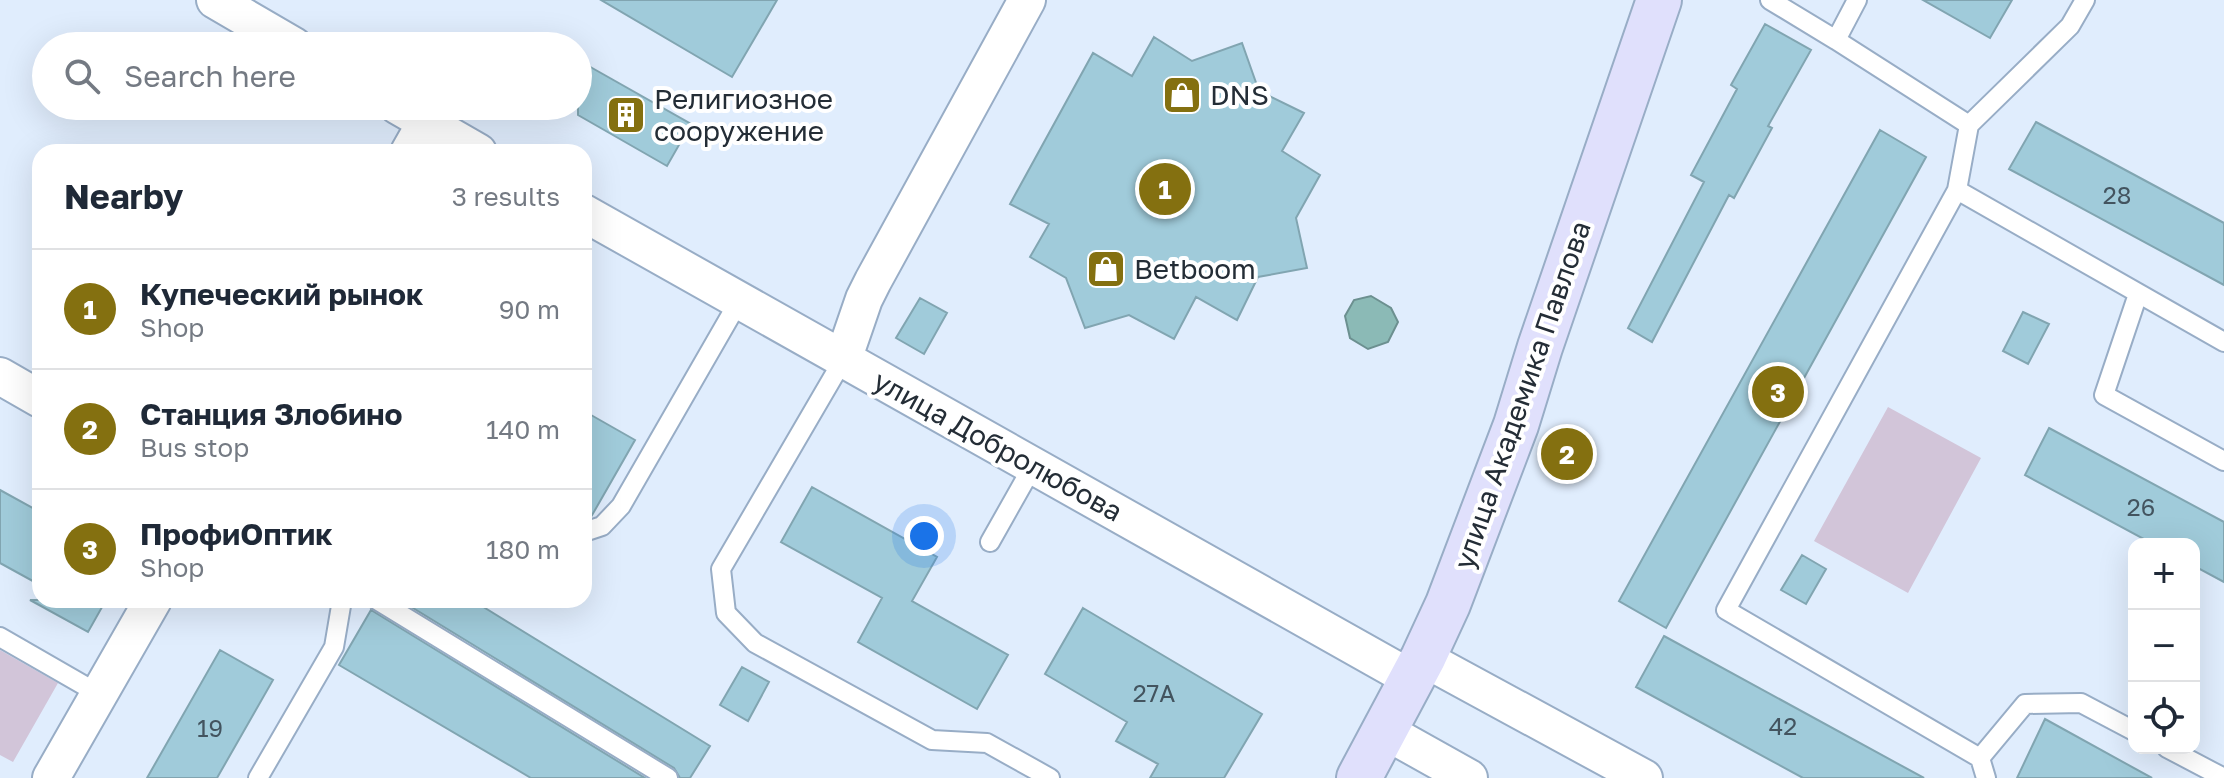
<!DOCTYPE html>
<html lang="en">
<head>
<meta charset="utf-8">
<style>
	body { margin:0; font-family:"Golos Text",sans-serif; background:#f6f6f7; color:#1f2937 }
	.controls { position:absolute; right:24px; bottom:24px; display:grid; overflow:hidden; border-radius:16px; box-shadow:0 8px 32px #0002 }
	.controls button { width:72px; height:72px; display:grid; place-items:center; padding:0; border:0; border-bottom:2px solid #e0e1e3; background:#fff; color:#1f2937; font:40px sans-serif }
	.you { position:absolute; left:924px; top:536px; width:28px; height:28px; margin:-20px; border:6px solid #fff; border-radius:50%; background:#1a73e8; box-shadow:0 0 0 12px #1a73e833 }
	.badge { display:grid; place-items:center; width:52px; height:52px; border-radius:50%; background:#847010; color:#fff; font-size:26px; font-weight:700 }
	.pin { position:absolute; translate:-50% -50%; border:4px solid #fff; box-shadow:0 2px 8px #0006 }
	.list { margin:0; padding:0; list-style:none }
	h2 { display:flex; justify-content:space-between; align-items:center; height:104px; margin:0; padding:0 32px; font-size:34px }
	h2 small { font-size:26px; font-weight:400; color:#747a83 }
	.list li { display:grid; grid-template-columns:52px 1fr auto; gap:24px; align-items:center; box-sizing:border-box; height:120px; padding:0 32px; border-top:2px solid #e0e1e3 }
	.list b { display:block; font-size:30px; white-space:nowrap }
	.list p { margin:0; font-size:26px; white-space:nowrap; color:#747a83 }
	.list em { font-size:26px; font-style:normal; color:#747a83 }
	.icon { flex:none; width:44px; height:44px; fill:none; stroke:currentColor; stroke-width:2; stroke-linecap:round; stroke-linejoin:round }
	.map { position:relative; flex:none; width:2224px; height:778px; overflow:hidden }
	.search { position:absolute; background:#fff; box-shadow:0 8px 32px #0002; left:32px; top:32px; width:560px; height:88px; display:flex; align-items:center; gap:20px; box-sizing:border-box; padding:0 28px; border-radius:44px; color:#747a83; font-size:30px }
	.panel { position:absolute; background:#fff; box-shadow:0 8px 32px #0002; left:32px; top:144px; width:560px; height:464px; border-radius:24px }
	.map>svg:first-child { display:block }
	.green { fill:#d2c5d9 }
	.water { fill:#8bbab6; stroke:#6c9090; stroke-width:2 }
	.building { fill:#a0cbda; stroke:#81a5b1; stroke-width:2 }
	.lines { fill:none; stroke-linecap:round; stroke-linejoin:round }
	.lane-casing { stroke:#98adc6; stroke-width:22 }
	.street-casing { stroke:#98adc6; stroke-width:40 }
	.secondary-casing { stroke:#98adc6; stroke-width:48 }
	.lane { stroke:#fff; stroke-width:18 }
	.street { stroke:#fff; stroke-width:36 }
	.secondary { stroke:#e0e0fc; stroke-width:44 }
	.labels { text-anchor:middle; stroke-width:8; stroke-linejoin:round; paint-order:stroke }
	.number-label { font-size:24px; fill:#43545f }
	.poi-label { font-size:28px; fill:#242d36; stroke:#fff; text-anchor:start }
	.street-label { font-size:28px; fill:#242d36; stroke:#fff }
</style>
</head>
<body>
<div class="map">
<svg width="2224" height="778" viewBox="0 0 2224 778">
	<rect width="100%" height="100%" fill="#e0edfd"/>
	<path class="green" d="M1888,407L1981,458L1908,593L1814,541Z
		M0,650L58,683L13,762L0,755Z"/>
	<path class="water" d="M1371,296L1391,308L1398,322L1388,342L1368,349L1350,338L1345,316L1354,300Z"/>
	<path class="building" d="M601,0H777L732,77Z
		M1923,0H2012L1990,38Z
		M1765,24L1811,50L1768,126L1772,128L1734,198L1729,195L1652,342L1628,328L1704,182L1691,175L1737,89L1731,85Z
		M1154,37L1192,61L1242,43L1259,91L1304,113L1282,151L1320,175L1296,218L1307,268L1258,277L1237,320L1196,297L1174,339L1129,315L1085,328L1066,278L1030,257L1049,224L1010,204L1093,53L1132,76Z
		M578,60L691,124L667,166L578,115Z
		M2036,122L2224,223V285L2009,169Z
		M1880,130L1926,157L1666,628L1619,601Z
		M920,298L947,313L924,354L896,338Z
		M2023,312L2049,324L2028,364L2003,351Z
		M584,411L635,440L591,517L584,519Z
		M2049,428L2224,522V582L2194,566V544H2153L2025,475Z
		M812,487L937,557L912,601L1008,655L977,709L858,642L882,598L781,542Z
		M0,490L40,512V585L0,563Z
		M1802,555L1826,569L1806,604L1781,590Z
		M30,600H106L88,632Z
		M400,600H472L710,746L690,778H680L674,768Z
		M1083,608L1262,714L1224,778H1150L1158,764L1116,741L1127,722L1045,674Z
		M371,610L645,778H531L339,665Z
		M1664,636L1924,778H1803L1636,687Z
		M220,650L273,680L217,778H147Z
		M742,667L769,682L748,721L720,705Z
		M2045,719L2152,778H2017Z"/>
	<g class="lines">
		<defs>
			<path id="lane" d="M1770,0L1836,40L1857,0
				M1836,40L1969,125
				M1957,190L2224,342
				M2138,294L2104,395L2224,461
				M843,360L721,569L726,613L755,643L932,740L987,743L1050,778
				M584,532L602,526L621,506L739,301
				M990,542L1034,464
				M377,600L668,778
				M0,637L99,694
				M2167,748L2224,778
				M1980,758L2025,704L2081,703L2134,731
				M258,778L334,647L342,600
				M1986,778L1980,758L1726,610L1957,190L1969,125L2070,26L2085,0"/>
			<path id="street" d="M215,0L294,46
				M398,106L478,152
				M409,152L426,122
				M584,213L1412,679
				M843,360L864,299L873,281L1027,0
				M0,376L40,399
				M1423,658L1644,778
				M1385,731L1469,778
				M51,778L153,600"/>
			<path id="secondary" d="M1359,778L1423,658L1448,604L1516,425L1540,347L1659,0"/>
		</defs>
		<use href="#lane" class="lane-casing"/>
		<use href="#street" class="street-casing"/>
		<use href="#secondary" class="secondary-casing"/>
		<use href="#lane" class="lane"/>
		<use href="#street" class="street"/>
		<use href="#secondary" class="secondary"/>
	</g>
	<defs>
		<symbol id="shop-square" viewBox="-11 -11 22 22"><rect x="-9" y="-9" width="18" height="18" rx="4" fill="#847010" stroke="#fff"/><path d="M-5-2.5h2.3a2.7 3.5 0 0 1 5.4 0H5L5.5 6h-11ZM-1.5-2.5h3a1.5 2.3 0 0 0-3 0Z" fill="#fff"/></symbol>
		<symbol id="building-square" viewBox="-11 -11 22 22"><rect x="-9" y="-9" width="18" height="18" rx="4" fill="#847010" stroke="#fff"/><path d="M-4-6H4V6H1V3H-1V6H-4ZM-2.5-4.3h1.7v1.8h-1.7ZM.8-4.3h1.7v1.8H.8ZM-2.5-1h1.7V.8h-1.7ZM.8-1h1.7V.8H.8Z" fill="#fff"/></symbol>
	</defs>
	<g fill-rule="evenodd">
		<use href="#shop-square" x="1160" y="73" width="44" height="44"/>
		<use href="#building-square" x="604" y="93" width="44" height="44"/>
		<use href="#shop-square" x="1084" y="247" width="44" height="44"/>
	</g>
	<g class="labels">
		<g class="number-label">
			<text x="2117" y="204">28</text>
			<text x="2141" y="516">26</text>
			<text x="1154" y="702">27А</text>
			<text x="1783" y="735">42</text>
			<text x="210" y="737">19</text>
		</g>
		<g class="poi-label">
			<text x="1210" y="105">DNS</text>
			<text x="654" y="109">Религиозное<tspan x="654" dy="32">сооружение</tspan></text>
			<text x="1134" y="279">Betboom</text>
		</g>
		<g class="street-label">
			<text transform="translate(1522 395) rotate(-71)" y="10">улица Академика Павлова</text>
			<text transform="translate(998 446) rotate(29)" y="10">улица Добролюбова</text>
		</g>
	</g>
</svg>
<div class="controls">
<button>+</button>
<button>−</button>
<button><svg class="icon" aria-label="locate" viewBox="0 0 24 24"><circle cx="12" cy="12" r="6"/><path d="M12 2v4M12 18v4M2 12h4M18 12h4"/></svg></button>
</div>
<div class="you"></div>
<div class="pin badge" style="left:1165px;top:189px">1</div>
<div class="pin badge" style="left:1567px;top:454px">2</div>
<div class="pin badge" style="left:1778px;top:392px">3</div>
<div class="search"><svg class="icon" aria-label="search" viewBox="0 0 24 24"><circle cx="10" cy="10" r="6"/><path d="M15 15l6 6"/></svg>Search here</div>
<section class="panel">
<h2>Nearby<small>3 results</small></h2>
<ul class="list">
<li><span class="badge">1</span><div><b>Купеческий рынок</b><p>Shop</p></div><em>90 m</em></li>
<li><span class="badge">2</span><div><b>Станция Злобино</b><p>Bus stop</p></div><em>140 m</em></li>
<li><span class="badge">3</span><div><b>ПрофиОптик</b><p>Shop</p></div><em>180 m</em></li>
</ul>
</section>
</div>
</body>
</html>
